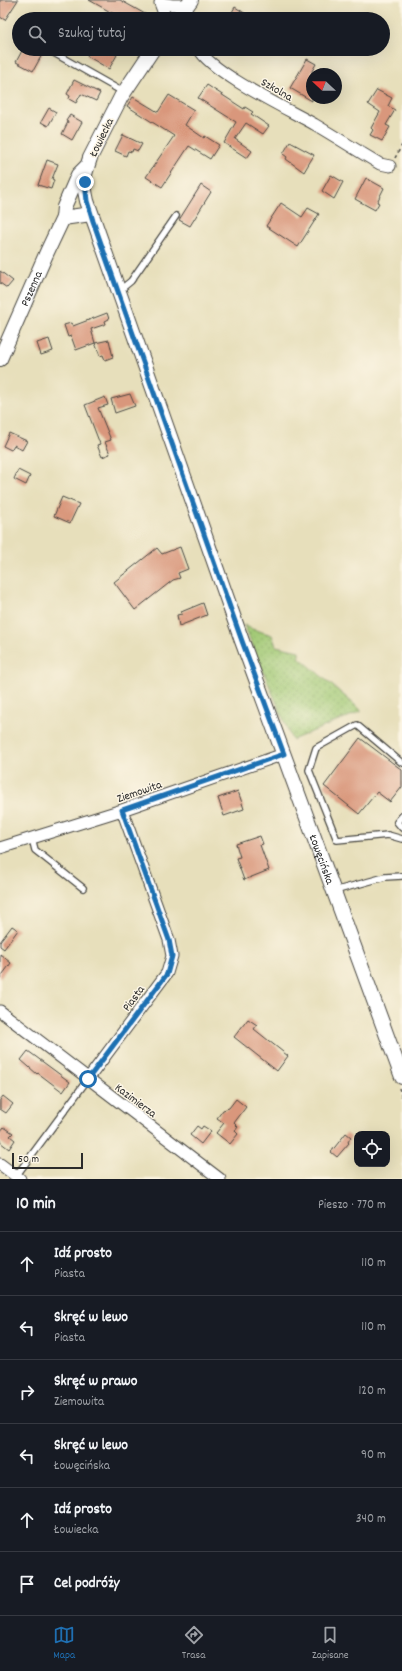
<!DOCTYPE html>
<html lang="pl">
<head>
<meta charset="utf-8">
<style>
	body { margin:0; font-family:Dekko,sans-serif; background:#242831; color:#f1f3f6 }
	.controls { position:absolute; right:12px; bottom:12px; display:grid; overflow:hidden; border-radius:8px; box-shadow:0 4px 16px #0002 }
	.controls button { width:36px; height:36px; display:grid; place-items:center; padding:0; border:0; border-bottom:1px solid #363941; background:#171b24; color:#f1f3f6; font:20px sans-serif }
	.compass { position:absolute; left:306px; top:68px; width:36px; height:36px; border-radius:50%; background:#171b24; box-shadow:0 4px 16px #0002; rotate:292deg }
	.scale { position:absolute; left:12px; bottom:10px; width:71px; box-sizing:border-box; padding-left:4px; border:2px solid #2b2b2b; border-top:0; font-size:11px; line-height:14px; white-space:nowrap; color:#2b2b2b; -webkit-text-stroke:3px #fcf5e5; paint-order:stroke }
	.stop { position:absolute; width:12px; height:12px; margin:-9px; border:3px solid #1f6fb2; border-radius:50%; background:#fff }
	.stop.end { background:#1f6fb2; border-color:#fff; box-shadow:0 1px 4px #0008 }
	.list { margin:0; padding:0; list-style:none }
	h2 { display:flex; justify-content:space-between; align-items:center; height:52px; margin:0; padding:0 16px; font-size:17px }
	h2 small { font-size:13px; font-weight:400; color:#9ea1a6 }
	.list li { display:grid; grid-template-columns:26px 1fr auto; gap:12px; align-items:center; box-sizing:border-box; height:64px; padding:0 16px; border-top:1px solid #363941 }
	.list b { display:block; font-size:15px; white-space:nowrap }
	.list p { margin:0; font-size:13px; white-space:nowrap; color:#9ea1a6 }
	.list em { font-size:13px; font-style:normal; color:#9ea1a6 }
	.icon { flex:none; width:22px; height:22px; fill:none; stroke:currentColor; stroke-width:2; stroke-linecap:round; stroke-linejoin:round }
	.map { position:relative; flex:none; width:402px; height:1179px; overflow:hidden }
	.search { position:absolute; background:#171b24; box-shadow:0 4px 16px #0002; left:12px; right:12px; top:12px; height:44px; display:flex; align-items:center; gap:10px; box-sizing:border-box; padding:0 14px; border-radius:22px; color:#9ea1a6; font-size:15px }
	.sheet { height:436px; background:#171b24 }
	nav { display:flex; justify-content:space-around; align-items:center; box-sizing:border-box; height:56px; border-top:1px solid #363941; background:#171b24; font-size:11px; color:#9ea1a6 }
	nav a { display:grid; justify-items:center; gap:2px }
	nav .on { color:#1f6fb2 }
	.map>svg:first-child { display:block }
	.grass { fill:url(#grass-dots); stroke:#667a50 }
	.building { fill:#d9977c }
	.lines { fill:none; stroke-linecap:round; stroke-linejoin:round }
	.service-casing { stroke:#474641; stroke-width:8 }
	.minor-casing { stroke:#474641; stroke-width:13 }
	.tertiary-casing { stroke:#474641; stroke-width:16 }
	.path { stroke:#474641; stroke-width:1.5; stroke-dasharray:3 3; stroke-linecap:butt }
	.service { stroke:#fff; stroke-width:5.5 }
	.minor { stroke:#fff; stroke-width:11 }
	.tertiary { stroke:#fff; stroke-width:14 }
	.route { stroke:#1f6fb2; stroke-width:5 }
	.labels { text-anchor:middle; stroke-width:3; stroke-linejoin:round; paint-order:stroke }
	.street-label { font-size:12px; fill:#2b2b2b; stroke:#fcf5e5 }
</style>
</head>
<body>
<div class="map">
<svg width="402" height="1179" viewBox="0 0 402 1179">
	<defs>
		<pattern id="grass-dots" width="8" height="8" patternUnits="userSpaceOnUse"><rect width="8" height="8" fill="#a1c974"/><path d="M2 2h.1M6 6h.1" fill="none" stroke="#83a35f" stroke-width="1.8" stroke-linecap="round"/></pattern>
	</defs>
	<rect width="100%" height="100%" fill="#fcf5e5"/>
	<filter id="ink" filterUnits="userSpaceOnUse"><feTurbulence type="fractalNoise" baseFrequency=".025" numOctaves="2"/><feDisplacementMap in="SourceGraphic" scale="8" xChannelSelector="R" yChannelSelector="G"/><feConvolveMatrix kernelMatrix="1 2 1 2 8 2 1 2 1" color-interpolation-filters="sRGB"/></filter>
	<filter id="wash" filterUnits="userSpaceOnUse"><feTurbulence type="fractalNoise" baseFrequency=".012" numOctaves="4" result="noise"/><feDisplacementMap in="SourceGraphic" scale="16" xChannelSelector="R" yChannelSelector="G"/><feGaussianBlur stdDeviation="0.9" result="paint"/><feColorMatrix in="noise" values="0 0 0 0 0 0 0 0 0 0 0 0 0 0 0 0 0 1.4 0 .05"/><feComposite in="paint" operator="in"/></filter>
	<g filter="url(#wash)">
		<rect width="100%" height="100%" fill="#e7dfbb"/>
		<path class="grass" d="M244,625L252,629L272,635L276,646L299,651V657L362,711L292,740Z"/>
		<g id="blocks">
			<path class="building" d="M0,0H18L5,20L0,17Z
				M89,0H120L154,19H123Z
				M235,7L254,19H228Z
				M23,49H34L43,53L33,71L16,62Z
				M91,49H105L117,55L109,69L87,56Z
				M307,59L316,64L312,71V101L290,88Z
				M74,80L100,93L96,101L81,94L76,103L69,99L70,96L67,94Z
				M207,85L244,109L245,107L253,112L251,114L269,126L263,134L246,123L235,139L252,151L247,158L224,143L236,122L198,98Z
				M377,90L392,98L388,106L395,110L386,125L390,127L382,141L370,135L373,130L371,128L380,112L368,104Z
				M169,95L194,110L185,125L204,138L205,136L219,145L210,159L189,146L162,187L146,177L174,136L127,106L133,97L158,112Z
				M49,108L56,112L48,126L41,122Z
				M70,115L82,122L72,140L62,134L68,122L66,121Z
				M123,135L142,144L138,151L133,149L132,152L128,151L126,156L115,151Z
				M290,142L314,155L304,172L286,159L287,157L283,154Z
				M47,160L58,164L52,179L54,180L51,189L38,185Z
				M331,175L343,182L334,199L322,191Z
				M366,178L384,188L377,202L379,203L375,210L355,199Z
				M201,185L211,192L190,226L179,220Z
				M281,203L302,217L308,208L319,214L298,247L266,226Z
				M0,271L13,281L7,288L0,283Z
				M107,313L109,319L105,321L106,324L91,329L95,343L76,350L71,336L68,337L64,325L71,323L73,326Z
				M49,339L53,351L41,355L37,343Z
				M109,340L113,357L105,360L103,355L100,356L95,343Z
				M130,394L135,406L115,413L111,399Z
				M105,397L108,405L98,408L111,440L105,442L110,454L102,457L97,445L100,444L85,405Z
				M9,433L27,441L22,450L14,445L11,450L3,446Z
				M18,470L30,476L26,485L14,479Z
				M62,497L79,504L70,523L54,516Z
				M180,547L188,569L178,573L180,578L173,580L135,610L114,582L157,548L162,554Z
				M203,603L207,615L179,626L177,615L182,614L181,612Z
				M360,738L402,770V787L390,802L377,792L359,814L324,786Z
				M238,791L244,809L224,816L218,798Z
				M260,836L263,844L260,845L269,870L244,880L236,858L240,857L236,844Z
				M12,926L18,930L4,949L0,946V942Z
				M0,954L11,963L0,978Z
				M248,1019L257,1025L254,1029L288,1056L277,1071L234,1037Z
				M28,1051L70,1082L63,1092L38,1073L37,1074L21,1060Z
				M3,1096L13,1104L6,1113L0,1109V1100Z
				M236,1099L246,1107L234,1123L238,1127L235,1131L238,1134L230,1144L216,1133L224,1123L217,1118L223,1110L229,1108Z
				M197,1126L201,1129L203,1126L211,1131L201,1144L190,1135Z
				M4,1127L13,1133L10,1136L15,1140L9,1149L0,1142V1132Z
				M346,1133L351,1137L348,1142L349,1143L337,1157L331,1152Z"/>
		</g>
	</g>
	<g filter="url(#ink)">
		<use href="#blocks" fill-opacity="0" stroke="#474641" stroke-width="1"/>
		<g class="lines">
			<defs>
				<path id="service" d="M54,53L123,92
					M120,290L131,281L176,216
					M402,763L357,725L316,748L309,770L337,840L388,835L402,839
					M402,816L397,822L402,828
					M32,838L35,850L83,888
					M334,891L385,877L402,876
					M16,1176L88,1079"/>
				<path id="minor" d="M166,19L160,3L172,5H188
					M199,49C210,72 289,110 314,124C336,137 358,151 380,164L390,166
					M0,848L122,810L284,754
					M0,1011L220,1179
					M88,1079L167,973L172,956L169,940L122,810
					M0,1164L20,1179"/>
				<g id="tertiary">
					<path d="M177,19L191,0"/>
					<path id="s1" d="M153,49L121,97L90,158L85,174V191L87,201L242,641L402,1077"/>
					<path d="M63,218L91,214"/>
					<path id="s2" d="M0,359L47,252L63,218L64,207L68,198L78,175L86,167"/>
				</g>
			</defs>
			<use href="#service" class="service-casing"/>
			<use href="#minor" class="minor-casing"/>
			<use href="#tertiary" class="tertiary-casing"/>
			<path class="path" d="M395,158L402,145
				M399,1088L402,1098"/>
			<use href="#service" class="service"/>
			<use href="#minor" class="minor"/>
			<use href="#tertiary" class="tertiary"/>
		</g>
	</g>
	<g class="lines" filter="url(#ink)">
		<path class="route" d="M85,182L87,201L93,221L242,641L284,754L122,810L169,940L172,956L167,974L88,1079"/>
	</g>
	<g class="labels">
		<g class="street-label">
			<text transform="translate(277 89) rotate(30)" y="4">Szkolna</text>
			<text transform="translate(101 137) rotate(-64)" y="4">Łowiecka</text>
			<text dy="4" stroke="none"><textPath href="#s2" startOffset="77">Pszenna</textPath></text>
			<text transform="translate(139 791) rotate(-19)" y="4">Ziemowita</text>
			<text dy="4" stroke="none"><textPath href="#s1" startOffset="869">Łowęcińska</textPath></text>
			<text transform="translate(133 998) rotate(-53)" y="4">Piasta</text>
			<text transform="translate(136 1100) rotate(37)" y="4">Kazimierza</text>
		</g>
	</g>
</svg>
<div class="controls">
<button><svg class="icon" aria-label="locate" viewBox="0 0 24 24"><circle cx="12" cy="12" r="6"/><path d="M12 2v4M12 18v4M2 12h4M18 12h4"/></svg></button>
</div>
<svg class="compass" viewBox="-18 -18 36 36"><path d="M0-13l5 13h-10z" fill="#e53935"/><path d="M0 13l5-13h-10z" fill="#9ea1a6"/></svg>
<div class="scale">50 m</div>
<div class="stop" style="left:88px;top:1079px"></div>
<div class="stop end" style="left:85px;top:182px"></div>
<div class="search"><svg class="icon" aria-label="search" viewBox="0 0 24 24"><circle cx="10" cy="10" r="6"/><path d="M15 15l6 6"/></svg>Szukaj tutaj</div>
</div>
<section class="sheet">
<h2>10 min<small>Pieszo · 770 m</small></h2>
<ul class="list">
<li><svg class="icon" aria-label="ahead" viewBox="0 0 24 24"><path d="M12 20V5M6 11l6-6 6 6"/></svg><div><b>Idź prosto</b><p>Piasta</p></div><em>110 m</em></li>
<li><svg class="icon" aria-label="left" viewBox="0 0 24 24"><path d="M17 20v-9H6M10 6l-5 5 5 5"/></svg><div><b>Skręć w lewo</b><p>Piasta</p></div><em>110 m</em></li>
<li><svg class="icon" aria-label="right" viewBox="0 0 24 24"><path d="M7 20v-9h11M14 6l5 5-5 5"/></svg><div><b>Skręć w prawo</b><p>Ziemowita</p></div><em>120 m</em></li>
<li><svg class="icon" aria-label="left" viewBox="0 0 24 24"><path d="M17 20v-9H6M10 6l-5 5 5 5"/></svg><div><b>Skręć w lewo</b><p>Łowęcińska</p></div><em>90 m</em></li>
<li><svg class="icon" aria-label="ahead" viewBox="0 0 24 24"><path d="M12 20V5M6 11l6-6 6 6"/></svg><div><b>Idź prosto</b><p>Łowiecka</p></div><em>340 m</em></li>
<li><svg class="icon" aria-label="arrive" viewBox="0 0 24 24"><path d="M6 21V4h12l-3 4 3 4H6"/></svg><div><b>Cel podróży</b></div></li>
</ul>
</section>
<nav>
<a class="on"><svg class="icon" aria-label="map" viewBox="0 0 24 24"><path d="M3 6l6-2 6 2 6-2v14l-6 2-6-2-6 2zM9 4v14M15 6v14"/></svg>Mapa</a>
<a><svg class="icon" aria-label="directions" viewBox="0 0 24 24"><path d="M12 3l9 9-9 9-9-9zM9 14v-3h6M13 9l2 2-2 2"/></svg>Trasa</a>
<a><svg class="icon" aria-label="saved" viewBox="0 0 24 24"><path d="M7 4h10v16l-5-4-5 4z"/></svg>Zapisane</a>
</nav>
</body>
</html>
